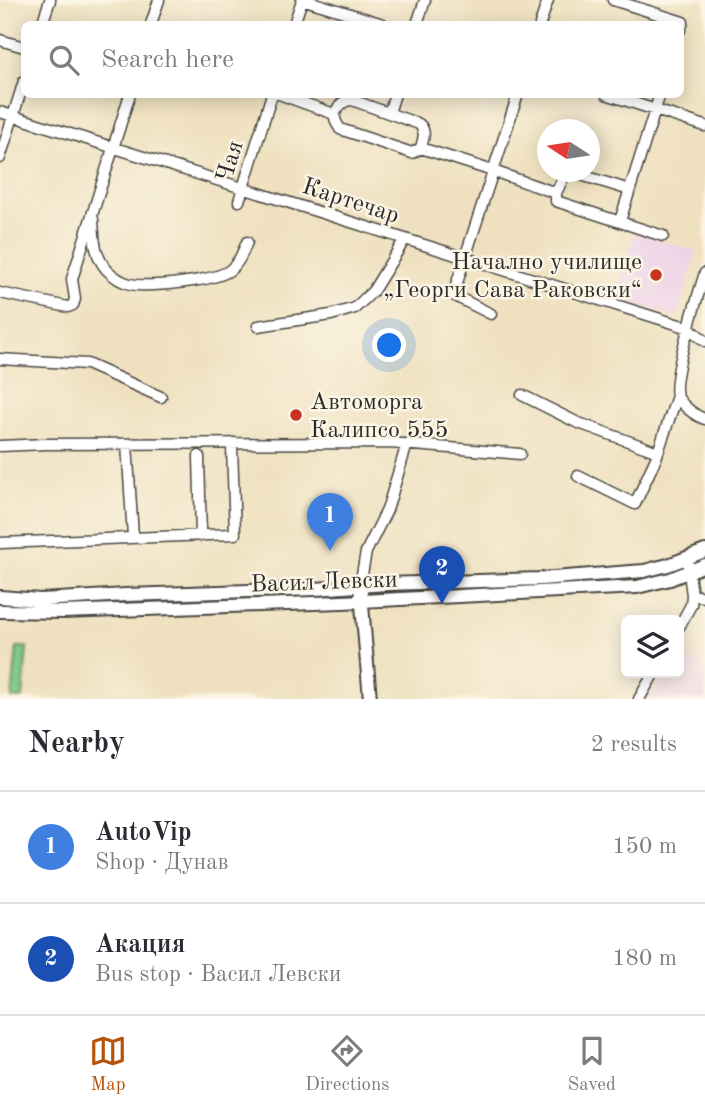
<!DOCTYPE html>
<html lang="en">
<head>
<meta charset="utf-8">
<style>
	body { margin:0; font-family:"Old Standard TT",serif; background:#f7f7f7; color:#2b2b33 }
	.controls { position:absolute; right:21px; bottom:21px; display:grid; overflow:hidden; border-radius:10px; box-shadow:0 4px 18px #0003 }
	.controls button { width:63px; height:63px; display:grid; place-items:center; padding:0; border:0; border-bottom:2px solid #e1e1e2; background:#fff; color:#2b2b33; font:35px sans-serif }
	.compass { position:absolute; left:537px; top:119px; width:63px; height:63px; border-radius:50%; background:#fff; box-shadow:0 4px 18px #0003; rotate:282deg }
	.you { position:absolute; left:390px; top:346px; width:24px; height:24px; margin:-18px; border:5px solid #fff; border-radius:50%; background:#1a73e8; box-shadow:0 0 0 10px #1a73e833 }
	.badge { display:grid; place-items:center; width:46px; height:46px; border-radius:50%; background:#b45309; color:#fff; font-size:23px; font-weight:700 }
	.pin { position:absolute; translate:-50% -58px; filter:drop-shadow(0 2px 4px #0008) }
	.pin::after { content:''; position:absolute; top:37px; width:24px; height:21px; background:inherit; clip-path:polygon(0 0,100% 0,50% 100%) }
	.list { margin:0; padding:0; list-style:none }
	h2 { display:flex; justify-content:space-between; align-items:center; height:91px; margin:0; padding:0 28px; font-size:30px }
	h2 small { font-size:23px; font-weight:400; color:#7c7c81 }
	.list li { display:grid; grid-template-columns:46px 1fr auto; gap:21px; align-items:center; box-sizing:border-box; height:112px; padding:0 28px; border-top:2px solid #e1e1e2 }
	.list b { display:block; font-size:26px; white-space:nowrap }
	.list p { margin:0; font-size:23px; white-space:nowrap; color:#7c7c81 }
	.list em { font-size:23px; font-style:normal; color:#7c7c81 }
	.icon { flex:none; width:38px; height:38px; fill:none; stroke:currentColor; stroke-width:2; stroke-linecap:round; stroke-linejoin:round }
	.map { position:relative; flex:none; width:705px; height:699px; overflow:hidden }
	.search { position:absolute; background:#fff; box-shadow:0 4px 18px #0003; left:21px; right:21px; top:21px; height:77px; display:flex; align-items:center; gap:18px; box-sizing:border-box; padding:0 24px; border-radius:10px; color:#7c7c81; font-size:26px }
	.sheet { height:315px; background:#fff }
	nav { display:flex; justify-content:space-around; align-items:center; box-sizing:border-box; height:98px; border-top:2px solid #e1e1e2; background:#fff; font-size:19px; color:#7c7c81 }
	nav a { display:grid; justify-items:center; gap:4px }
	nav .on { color:#b45309 }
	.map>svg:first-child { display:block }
	.built { fill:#edd1e9 }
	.green { fill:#80c985; stroke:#567a58; stroke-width:2 }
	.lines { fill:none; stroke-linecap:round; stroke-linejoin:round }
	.minor-casing { stroke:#484641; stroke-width:13 }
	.major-casing { stroke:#484641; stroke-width:16 }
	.minor { stroke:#fff; stroke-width:10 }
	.major { stroke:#fff; stroke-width:12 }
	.poi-dot { fill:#c8321e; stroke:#fcf5e5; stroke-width:2.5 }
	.labels { text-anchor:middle; stroke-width:5; stroke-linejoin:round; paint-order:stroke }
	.street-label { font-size:24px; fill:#2b2b2b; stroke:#fcf5e5 }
	.poi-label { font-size:24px; fill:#2b2b2b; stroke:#fcf5e5; text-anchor:end }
</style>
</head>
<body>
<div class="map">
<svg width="705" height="699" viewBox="0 0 705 699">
	<rect width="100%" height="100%" fill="#fcf5e5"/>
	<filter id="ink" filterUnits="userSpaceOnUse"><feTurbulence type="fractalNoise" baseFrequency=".0143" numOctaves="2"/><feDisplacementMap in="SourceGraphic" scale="14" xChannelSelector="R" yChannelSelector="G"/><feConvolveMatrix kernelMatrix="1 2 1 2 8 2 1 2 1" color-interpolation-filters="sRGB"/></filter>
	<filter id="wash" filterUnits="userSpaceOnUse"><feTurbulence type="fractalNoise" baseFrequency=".00686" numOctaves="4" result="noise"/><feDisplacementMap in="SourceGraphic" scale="28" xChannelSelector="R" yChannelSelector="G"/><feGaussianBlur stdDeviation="1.57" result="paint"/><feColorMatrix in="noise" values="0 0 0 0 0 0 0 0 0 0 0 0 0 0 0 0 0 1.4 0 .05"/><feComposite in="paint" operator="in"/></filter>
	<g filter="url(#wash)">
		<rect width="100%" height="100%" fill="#efe1c0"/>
		<path class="built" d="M635,233L697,251L677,317L616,298Z
			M679,652L705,667V699H649L655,692L666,673H679Z"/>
		<path class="green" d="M17,647H27L23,698H12Z"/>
	</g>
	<g filter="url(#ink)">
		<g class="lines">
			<defs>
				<path id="minor" d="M305,0L383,24
					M613,0L683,22L680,30
					M42,24L50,0
					M151,24L159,0
					M294,24L302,0
					M417,24L425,0
					M540,24L548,0
					M0,40L24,47
					M279,94L334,114L336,122L340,129L412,153L421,148
					M606,94L705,126
					M0,112L689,328L705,341
					M389,113L395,94
					M334,114C339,107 342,100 352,100L419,124C427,131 423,139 421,148L493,171L556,193
					M0,158L24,81
					M566,172L556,193V201L663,236
					M571,172L630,190
					M239,201L272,94
					M93,219C94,237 94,256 107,270C113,276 122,282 130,284C148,288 216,281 230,270C239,263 243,252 247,242
					M620,221L660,94
					M705,273C699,292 671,380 677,395C680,404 695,416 705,419
					M0,293L68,307L73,305L75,299L72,279L130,94
					M491,314L453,295L518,94
					M258,326L331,315L355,308L373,291L405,239
					M0,359L87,364L161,397
					M522,395L576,422L658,452
					M127,444L133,537
					M0,446L46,444L390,443L520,454
					M199,456L201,536
					M578,476L635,504L656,458L677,396
					M0,543L235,534L232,447L234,443
					M360,585L366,552L387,510L407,444
					M692,595L705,597
					M679,627L691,605L692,595L687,558
					M639,699L654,673"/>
				<path id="major" d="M361,593L370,699
					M0,597L41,600L126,595L315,589L386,584L540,579L644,571L668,565L705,551
					M0,611L63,612L342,602L637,587L670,579L705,565"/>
			</defs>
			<use href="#minor" class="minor-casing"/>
			<use href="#major" class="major-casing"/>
			<use href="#minor" class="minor"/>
			<use href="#major" class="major"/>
		</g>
	</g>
	<g class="poi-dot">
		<circle cx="656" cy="275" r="7"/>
		<circle cx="296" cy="415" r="7"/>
	</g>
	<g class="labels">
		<g class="street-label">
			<text transform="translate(229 161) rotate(-73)" y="8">Чая</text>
			<text transform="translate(351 200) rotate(18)" y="8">Картечар</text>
			<text transform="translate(324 581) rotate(-2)" y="8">Васил Левски</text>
		</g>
		<g class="poi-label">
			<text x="642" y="269">Начално училище<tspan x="642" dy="28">„Георги Сава Раковски“</tspan></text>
			<text x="310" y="409" text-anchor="start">Автоморга<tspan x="310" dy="28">Калипсо 555</tspan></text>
		</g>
	</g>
</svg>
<div class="controls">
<button><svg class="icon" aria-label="layers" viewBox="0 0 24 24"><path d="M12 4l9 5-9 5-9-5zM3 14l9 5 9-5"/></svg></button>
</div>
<svg class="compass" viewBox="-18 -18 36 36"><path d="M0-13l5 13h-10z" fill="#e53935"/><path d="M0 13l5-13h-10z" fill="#7c7c81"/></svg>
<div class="you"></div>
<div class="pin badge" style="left:330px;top:551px;background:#3f7fe0">1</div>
<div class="pin badge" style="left:442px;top:604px;background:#1a4fb4">2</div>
<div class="search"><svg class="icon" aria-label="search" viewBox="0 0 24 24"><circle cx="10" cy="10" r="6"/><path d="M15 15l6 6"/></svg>Search here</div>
</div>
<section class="sheet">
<h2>Nearby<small>2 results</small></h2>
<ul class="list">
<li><span class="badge" style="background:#3f7fe0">1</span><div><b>AutoVip</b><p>Shop · Дунав</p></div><em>150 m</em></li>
<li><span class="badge" style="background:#1a4fb4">2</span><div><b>Акация</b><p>Bus stop · Васил Левски</p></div><em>180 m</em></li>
</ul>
</section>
<nav>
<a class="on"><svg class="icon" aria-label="map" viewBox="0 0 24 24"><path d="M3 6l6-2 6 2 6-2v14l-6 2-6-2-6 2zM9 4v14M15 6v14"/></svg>Map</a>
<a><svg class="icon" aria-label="directions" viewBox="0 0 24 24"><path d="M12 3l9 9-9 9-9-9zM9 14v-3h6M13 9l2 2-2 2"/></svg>Directions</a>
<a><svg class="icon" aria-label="saved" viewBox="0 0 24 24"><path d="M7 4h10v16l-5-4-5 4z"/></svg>Saved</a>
</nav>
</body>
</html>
